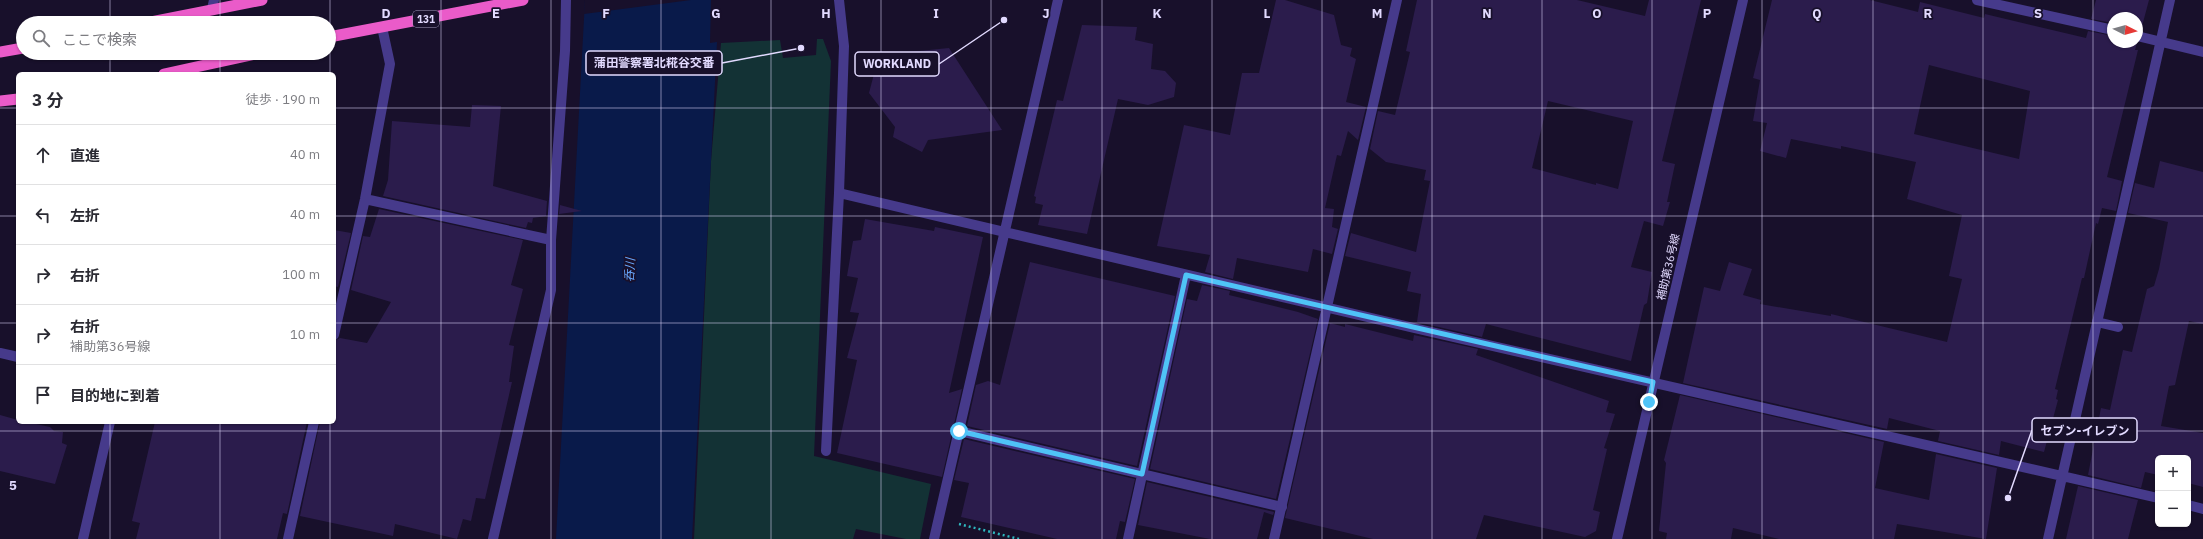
<!DOCTYPE html>
<html lang="ja">
<head>
<meta charset="utf-8">
<style>
	body { margin:0; font-family:"IBM Plex Sans","Noto Sans JP",sans-serif; background:#f7f7f7; color:#2b2b33 }
	.controls { position:absolute; right:12px; bottom:12px; display:grid; overflow:hidden; border-radius:6px; box-shadow:0 1px 3px #0004 }
	.controls button { width:36px; height:36px; display:grid; place-items:center; padding:0; border:0; border-bottom:1px solid #e1e1e2; background:#fff; color:#2b2b33; font:20px sans-serif }
	.compass { position:absolute; left:2107px; top:12px; width:36px; height:36px; border-radius:50%; background:#fff; box-shadow:0 1px 3px #0004; rotate:96deg }
	.stop { position:absolute; width:12px; height:12px; margin:-9px; border:3px solid #4fc3f7; border-radius:50%; background:#fff }
	.stop.end { background:#4fc3f7; border-color:#fff; box-shadow:0 1px 4px #0008 }
	.list { margin:0; padding:0; list-style:none }
	h2 { display:flex; justify-content:space-between; align-items:center; height:52px; margin:0; padding:0 16px; font-size:17px }
	h2 small { font-size:13px; font-weight:400; color:#7c7c81 }
	.list li { display:grid; grid-template-columns:26px 1fr auto; gap:12px; align-items:center; box-sizing:border-box; height:60px; padding:0 16px; border-top:1px solid #e1e1e2 }
	.list b { display:block; font-size:15px; white-space:nowrap }
	.list p { margin:0; font-size:13px; white-space:nowrap; color:#7c7c81 }
	.list em { font-size:13px; font-style:normal; color:#7c7c81 }
	.icon { flex:none; width:22px; height:22px; fill:none; stroke:currentColor; stroke-width:2; stroke-linecap:round; stroke-linejoin:round }
	.map { position:relative; flex:none; width:2203px; height:539px; overflow:hidden }
	.search { position:absolute; background:#fff; box-shadow:0 1px 3px #0004; left:16px; top:16px; width:320px; height:44px; display:flex; align-items:center; gap:10px; box-sizing:border-box; padding:0 14px; border-radius:22px; color:#7c7c81; font-size:15px }
	.panel { position:absolute; background:#fff; box-shadow:0 1px 3px #0004; left:16px; top:72px; width:320px; height:352px; border-radius:6px }
	.map>svg:first-child { display:block }
	.green { fill:#133235 }
	.water { fill:#091a4a }
	.pier { fill:#18102b }
	.building { fill:#2b1c4c; fill-rule:evenodd }
	.lines { fill:none; stroke-linecap:round; stroke-linejoin:round }
	.path { stroke:#2db8bf; stroke-width:2.5; stroke-dasharray:2 3; stroke-linecap:butt }
	.service { stroke:#463a8b; stroke-width:10 }
	.minor { stroke:#463a8b; stroke-width:10 }
	.tertiary { stroke:#463a8b; stroke-width:10 }
	.trunk { stroke:#ea5bc9; stroke-width:11 }
	.route { stroke:#4fc3f7; stroke-width:5 }
	.grid { fill:none; stroke:#e2daff; stroke-width:1; stroke-opacity:0.55 }
	.labels { text-anchor:middle; stroke-width:3.5; stroke-linejoin:round; paint-order:stroke }
	.shield { fill:#18102b; stroke:#a59dbf; stroke-width:1 }
	.shield-label { font-size:10px; font-weight:bold; fill:#e2daff }
	.street-label { font-size:11px; fill:#e2daff; stroke:#18102b }
	.water-label { font-size:12px; font-style:italic; fill:#68a8ff; stroke:#18102b }
	.grid-label { font-size:13px; text-anchor:middle; font-weight:bold; fill:#e2daff; stroke:#18102b; stroke-width:3.5; stroke-linejoin:round; paint-order:stroke }
	.leader { fill:none; stroke:#e2daff; stroke-width:1.5 }
	.callout-dot { fill:#e2daff; stroke:#18102b; stroke-width:1.5 }
	.callout { fill:#18102b; stroke:#e2daff; stroke-width:1.5 }
	.callout-label { font-size:12px; text-anchor:middle; font-weight:bold; fill:#e2daff }
</style>
</head>
<body>
<div class="map">
<svg width="2203" height="539" viewBox="0 0 2203 539">
	<rect width="100%" height="100%" fill="#18102b"/>
	<path class="green" d="M817,39H823L831,61L814,456L931,484L920,539H906L856,529L853,539H694L711,161L721,43L780,40L783,58L816,55Z"/>
	<path class="water" d="M585,0H711L710,43L717,42L692,539H556Z"/>
	<path class="pier" d="M585,0H691L584,14Z"/>
	<path class="building" d="M1276,0H1285L1334,15L1341,45L1352,48L1350,56L1356,59L1346,102L1366,107L1358,140L1348,131L1341,156L1337,155L1325,208L1334,209L1332,227L1338,229L1332,254L1313,249L1308,272L1237,258L1233,279L1205,272L1210,255L1157,246L1184,125L1230,135L1242,73H1259Z
		M1417,0H1577L1645,16L1649,0H1701L1662,161L1675,164L1667,202H1670L1663,226L1644,221L1631,267L1652,272L1647,303L1644,305L1631,361L1486,324L1482,337L1417,322L1421,294L1407,291L1411,272L1345,256L1351,233L1416,252L1430,181L1424,180L1426,170L1386,162L1370,149L1378,111L1395,115L1410,52L1406,51ZM1548,101L1633,121L1618,189L1596,183V185L1532,168Z
		M1772,0H1870L1918,12L1920,2L1984,18L1985,14L2086,38L2088,31L2113,36V42L2137,43L2135,50H2138L2107,177L2122,181L2116,211L2102,208L2098,224L2096,223L2084,278H2082L2055,389L2058,390L2056,399L2058,400L2044,452L2001,441L1999,455L1938,441L1940,431L1889,418L1887,429L1683,383L1704,287L1720,291L1729,262L1752,269L1743,295L1761,300L1760,304L1831,316V314L1947,342L1962,279L1949,276L1962,215L1907,199L1916,162L1841,146V149L1791,139L1786,158L1760,151L1767,123L1753,121L1760,80L1753,78ZM1929,65L2030,91L2019,159L1914,134Z
		M2096,0H2149L2141,30H2137V18H2113V23L2091,19Z
		M1082,25L1137,27L1135,40L1153,44L1151,69L1165,71L1176,83L1174,97L1148,105L1118,99L1087,234L1038,225L1043,205L1035,203L1036,197L1034,196L1057,100L1063,101Z
		M949,48L1002,130L928,140L922,152L893,137L895,127L869,93L879,55Z
		M472,105L501,106L493,186L547,201L546,216L533,218L532,223L528,222L526,228L383,196L388,180L392,121L470,127Z
		M2160,161L2203,172V324L2189,321L2175,385L2169,386L2161,426L2203,433V487L2188,483V458H2158V475L2145,472L2141,488L2088,475L2101,408L2110,410L2123,350L2132,352L2147,289L2154,286L2159,269L2168,222L2128,213L2135,183L2154,188Z
		M560,205L582,211L559,214Z
		M379,209L523,240L511,285L523,289L509,345L514,346L509,382H512L485,499L476,498L471,521L463,519L457,539L395,524L393,536L300,516L320,422H334V341L340,338L367,343L391,302L351,290L363,236L370,237Z
		M865,219L934,231L935,227L983,237L949,393L962,389L942,477L837,453L857,360L847,358L859,313L850,312L858,278L847,276L853,241L861,240Z
		M334,230L351,233L338,287L334,286Z
		M1030,262L1175,296L1137,466L967,426L976,385L988,381L1000,385Z
		M1202,285L1230,291L1229,295L1298,312L1318,319L1276,499L1150,469L1187,299L1197,301Z
		M1330,323L1345,327V324L1413,341L1414,335L1478,349L1476,355L1609,401L1606,412L1615,414L1604,448L1607,449L1593,510L1600,512L1596,531L1585,537L1484,515L1476,539H1373L1285,518Z
		M1680,395L1884,442L1875,488L1929,500L1936,454L1997,468L1986,539L1897,524L1894,539H1779L1733,528L1731,539H1666L1667,533L1659,531L1666,463L1664,460Z
		M0,415L18,420V422H27L50,427L54,431L63,432L62,443L67,445L55,484L0,471Z
		M155,422H307L287,514L283,513L277,539H136L140,523L132,521Z
		M964,439L1135,479L1125,522L1120,521L1116,539H1057L961,517L969,483L954,480Z
		M1147,482L1274,512L1273,515L1264,512L1257,539H1210L1138,525Z
		M2078,486L2138,500L2128,539H2066Z"/>
	<g class="lines">
		<path class="path" d="M959,524L1019,539"/>
		<path class="service" d="M365,199L551,240
			M2097,322L2118,327
			M334,335L365,199L390,64L382,27
			M0,353L18,357
			M959,431L1282,507
			M288,539L314,422
			M1128,539L1186,275"/>
		<path class="minor" d="M839,0L844,46L839,193L1414,328L2158,498
			M1977,0L2113,30
			M2137,36L2203,52
			M826,451L839,193
			M2188,505L2203,509
			M83,539L110,422
			M493,539L551,290V240L565,51L566,0
			M934,539L1058,0
			M1274,539L1397,0
			M2048,539L2170,0"/>
		<path class="tertiary" d="M212,9L214,0
			M1617,539L1743,0"/>
		<path class="trunk" d="M146,23L262,0
			M329,37L523,0
			M0,52L23,48
			M164,74L260,53
			M0,101L18,99"/>
	</g>
	<g class="lines">
		<path class="route" d="M959,431L1142,474L1186,275L1653,382L1649,402"/>
	</g>
	<path class="grid" d="M110,0V23M220,0V23M330,0V74M441,0V539M551,0V539M661,0V539M771,0V539M881,0V539M991,0V539M1102,0V539M1212,0V539M1322,0V539M1432,0V539M1542,0V539M1652,0V539M1762,0V539M1873,0V539M1983,0V539M2093,0V539M110,53V74M220,53V74M0,108H18M334,108H2203M0,216H18M334,216H2203M0,323H18M334,323H2203M110,422V539M220,422V539M330,422V539M0,431H2203"/>
	<g class="labels">
		<rect class="shield" x="413" y="11" width="26" height="16" rx="3"/>
		<g class="shield-label">
			<text x="426" y="23">131</text>
		</g>
		<g class="street-label">
			<text transform="translate(1668 267) rotate(-77)" y="4">補助第36号線</text>
		</g>
		<g class="water-label">
			<text transform="translate(630 270) rotate(-87)" y="4">呑川</text>
		</g>
	</g>
	<g class="grid-label">
		<text x="386" y="18">D</text>
		<text x="496" y="18">E</text>
		<text x="606" y="18">F</text>
		<text x="716" y="18">G</text>
		<text x="826" y="18">H</text>
		<text x="936" y="18">I</text>
		<text x="1046" y="18">J</text>
		<text x="1157" y="18">K</text>
		<text x="1267" y="18">L</text>
		<text x="1377" y="18">M</text>
		<text x="1487" y="18">N</text>
		<text x="1597" y="18">O</text>
		<text x="1707" y="18">P</text>
		<text x="1817" y="18">Q</text>
		<text x="1928" y="18">R</text>
		<text x="2038" y="18">S</text>
		<text x="13" y="490">5</text>
	</g>
	<path class="leader" d="M801 48L722 63M1004 20L939 64M2008 498L2032 430"/>
	<g class="callout-dot">
		<circle cx="801" cy="48" r="4"/>
		<circle cx="1004" cy="20" r="4"/>
		<circle cx="2008" cy="498" r="4"/>
	</g>
	<g class="callout">
		<rect x="586" y="51" width="136" height="24" rx="4"/>
		<rect x="855" y="52" width="84" height="24" rx="4"/>
		<rect x="2032" y="418" width="105" height="24" rx="4"/>
	</g>
	<g class="callout-label">
		<text x="654" y="67">蒲田警察署北糀谷交番</text>
		<text x="897" y="68">WORKLAND</text>
		<text x="2085" y="435">セブン-イレブン</text>
	</g>
</svg>
<div class="controls">
<button>+</button>
<button>−</button>
</div>
<svg class="compass" viewBox="-18 -18 36 36"><path d="M0-13l5 13h-10z" fill="#e53935"/><path d="M0 13l5-13h-10z" fill="#7c7c81"/></svg>
<div class="stop" style="left:959px;top:431px"></div>
<div class="stop end" style="left:1649px;top:402px"></div>
<div class="search"><svg class="icon" aria-label="search" viewBox="0 0 24 24"><circle cx="10" cy="10" r="6"/><path d="M15 15l6 6"/></svg>ここで検索</div>
<section class="panel">
<h2>3 分<small>徒歩 · 190 m</small></h2>
<ul class="list">
<li><svg class="icon" aria-label="ahead" viewBox="0 0 24 24"><path d="M12 20V5M6 11l6-6 6 6"/></svg><div><b>直進</b></div><em>40 m</em></li>
<li><svg class="icon" aria-label="left" viewBox="0 0 24 24"><path d="M17 20v-9H6M10 6l-5 5 5 5"/></svg><div><b>左折</b></div><em>40 m</em></li>
<li><svg class="icon" aria-label="right" viewBox="0 0 24 24"><path d="M7 20v-9h11M14 6l5 5-5 5"/></svg><div><b>右折</b></div><em>100 m</em></li>
<li><svg class="icon" aria-label="right" viewBox="0 0 24 24"><path d="M7 20v-9h11M14 6l5 5-5 5"/></svg><div><b>右折</b><p>補助第36号線</p></div><em>10 m</em></li>
<li><svg class="icon" aria-label="arrive" viewBox="0 0 24 24"><path d="M6 21V4h12l-3 4 3 4H6"/></svg><div><b>目的地に到着</b></div></li>
</ul>
</section>
</div>
</body>
</html>
